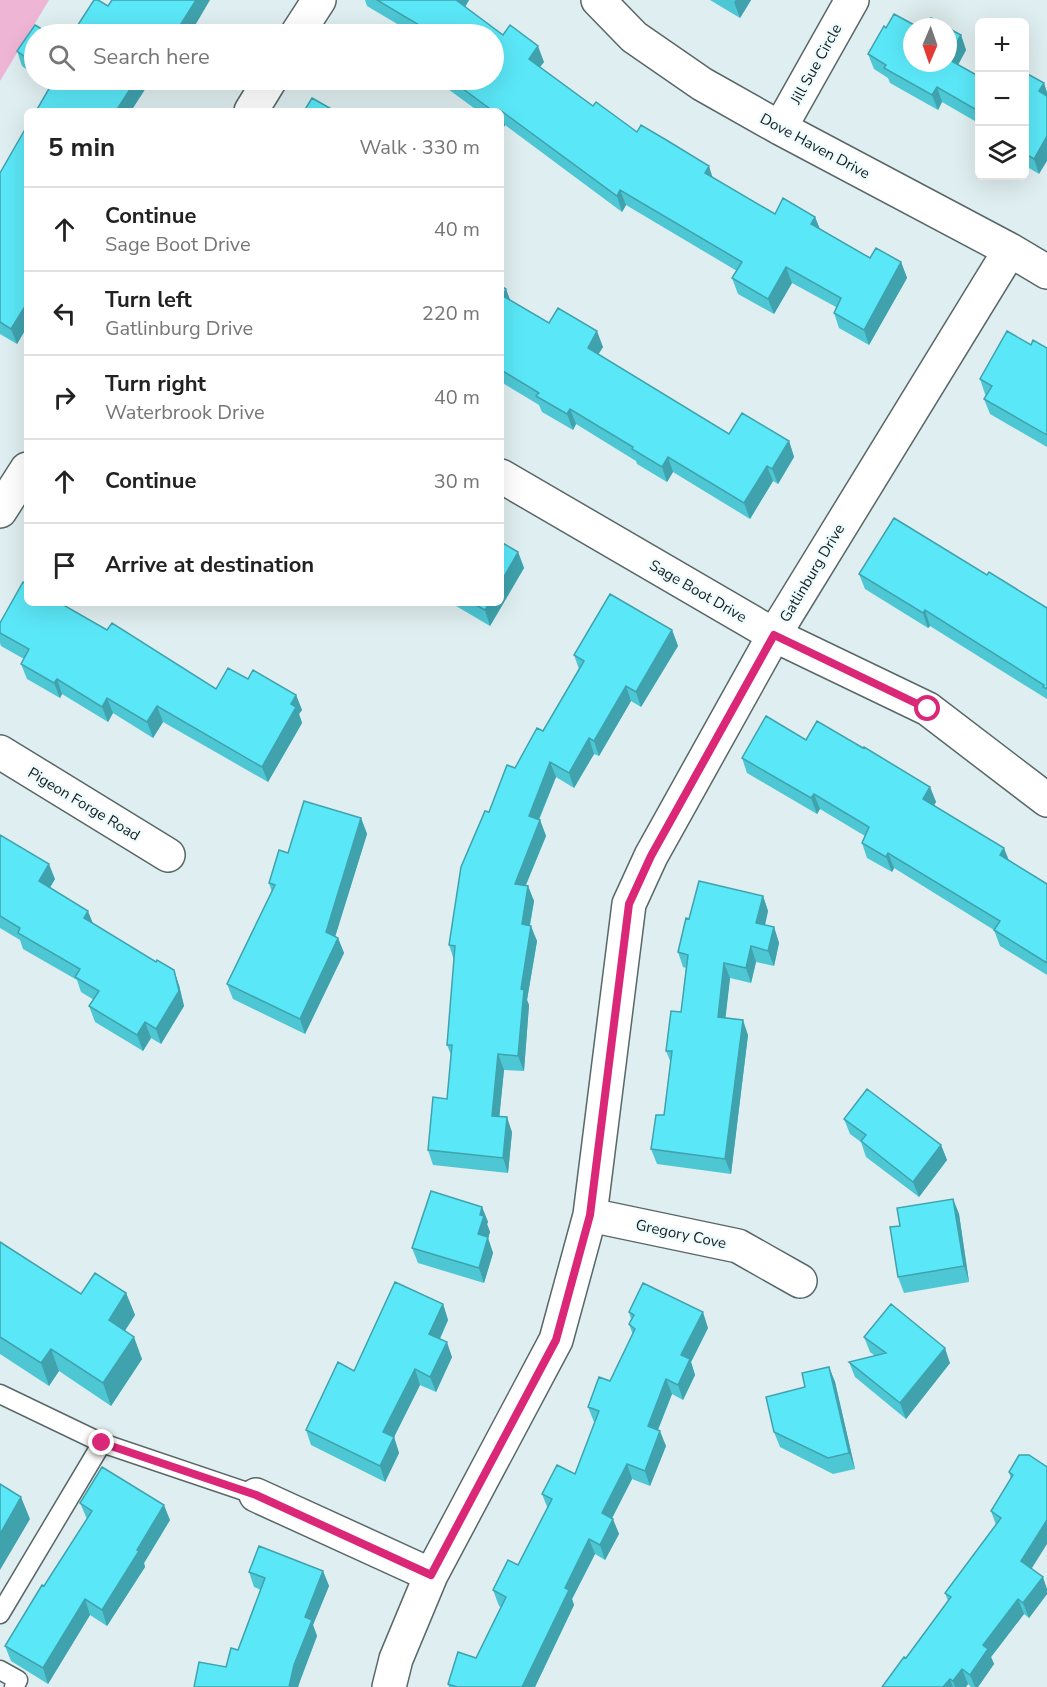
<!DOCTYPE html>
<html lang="en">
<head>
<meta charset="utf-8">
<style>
	body { margin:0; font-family:"Nunito Sans",sans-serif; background:#f6f6f6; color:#222 }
	.controls { position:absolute; right:18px; top:18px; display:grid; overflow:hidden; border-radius:9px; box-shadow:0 6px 24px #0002 }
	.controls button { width:54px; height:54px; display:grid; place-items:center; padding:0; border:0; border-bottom:2px solid #e0e0e0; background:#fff; color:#222; font:30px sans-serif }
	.compass { position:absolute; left:903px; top:18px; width:54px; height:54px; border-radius:50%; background:#fff; box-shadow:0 6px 24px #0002; rotate:182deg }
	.stop { position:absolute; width:18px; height:18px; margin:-14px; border:4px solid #db2777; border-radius:50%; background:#fff }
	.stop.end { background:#db2777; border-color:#fff; box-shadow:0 2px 6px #0008 }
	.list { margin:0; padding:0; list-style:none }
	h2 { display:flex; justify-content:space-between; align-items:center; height:78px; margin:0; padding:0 24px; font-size:26px }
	h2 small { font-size:20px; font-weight:400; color:#767676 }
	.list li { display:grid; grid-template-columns:39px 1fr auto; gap:18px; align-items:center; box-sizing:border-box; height:84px; padding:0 24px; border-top:2px solid #e0e0e0 }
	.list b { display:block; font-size:22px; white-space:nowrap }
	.list p { margin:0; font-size:20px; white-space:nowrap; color:#767676 }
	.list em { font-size:20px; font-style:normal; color:#767676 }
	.icon { flex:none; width:33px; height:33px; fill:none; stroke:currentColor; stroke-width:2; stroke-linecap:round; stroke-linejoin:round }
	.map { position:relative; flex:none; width:1047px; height:1687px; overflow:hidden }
	.search { position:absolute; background:#fff; box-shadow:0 6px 24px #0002; left:24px; top:24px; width:480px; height:66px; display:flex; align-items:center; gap:15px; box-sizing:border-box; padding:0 21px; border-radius:33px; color:#767676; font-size:22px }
	.panel { position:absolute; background:#fff; box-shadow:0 6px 24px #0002; left:24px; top:108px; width:480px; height:498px; border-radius:9px }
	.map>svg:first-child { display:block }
	.green { fill:#eeb5d4 }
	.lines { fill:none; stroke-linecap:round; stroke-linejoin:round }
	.service-casing { stroke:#596768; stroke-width:21 }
	.minor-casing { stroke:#596768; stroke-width:36 }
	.service { stroke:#fff; stroke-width:18 }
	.minor { stroke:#fff; stroke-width:33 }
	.wall { fill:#4dc7d4 }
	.shaded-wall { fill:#3fa2ad }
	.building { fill:#5ae7f7; stroke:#3fa2ad; stroke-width:1.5 }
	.route { stroke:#db2777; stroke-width:8 }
	.labels { text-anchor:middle; stroke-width:4.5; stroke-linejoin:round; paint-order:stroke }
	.street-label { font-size:15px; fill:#191e1f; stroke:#ecfbfd }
</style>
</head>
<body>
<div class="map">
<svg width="1047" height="1687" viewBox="0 0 1047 1687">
	<rect width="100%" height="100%" fill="#dfeef0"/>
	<path class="green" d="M0,0H49L0,81Z"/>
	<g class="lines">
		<defs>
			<path id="service" d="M0,1394L102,1443L256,1495
				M0,1614L102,1443
				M0,1670L18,1680L14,1687"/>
			<path id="minor" d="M598,0L634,37L702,84L780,128L1010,250L1047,272
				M297,34L319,0
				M251,111L270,80
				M780,128L852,0
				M501,476L774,635L928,709L1047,800
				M0,511L27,469
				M0,752L168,855
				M590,1215L738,1246L800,1281
				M256,1495L431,1575
				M389,1687L396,1659L431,1575L556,1340L590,1215L629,904L651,856L774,635L1010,250"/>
		</defs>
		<use href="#service" class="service-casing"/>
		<use href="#minor" class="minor-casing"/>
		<use href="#service" class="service"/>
		<use href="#minor" class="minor"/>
	</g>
	<path class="wall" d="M365,0H469L465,7L503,35L544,62L540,67L593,106L775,214L815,217L820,229L870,258L901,262L907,278L869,345L839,328L834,313L836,307L792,283L774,314L738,294L732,278L737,271L626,205L622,212L505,125L503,129L501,128V111H478L437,81V80H494V34H414L367,6Z
		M710,0H751L740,18Z
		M34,34V75L22,66L17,51Z
		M961,35L966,50L958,65L980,77V124L942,102L938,110L890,83L888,78L874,69L868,54L912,63Z
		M1024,72L1039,174L1024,165Z
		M42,80H151L131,111H36L50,86Z
		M27,126V327L17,344L0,334V173Z
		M501,286L506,289L510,301L549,323L603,347L598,354L729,434L789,441L794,457L778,484L773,481L750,519L673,472L667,482L637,464L636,461L576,424L573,430L542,412L539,405L501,382Z
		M1031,345L1047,348V447L990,414L984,399L986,395L985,394L980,379Z
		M518,552L524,568L490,626L451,603H501Z
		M859,574L987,575L1047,608V699L930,626L928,628L865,589Z
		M0,623L107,630L216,689L248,679L296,695L302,710L299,714L302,723L268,782L163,722L153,738L113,713L108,722L62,694L60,698L27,679L21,664L24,659L1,646L0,643Z
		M672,630L678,646L641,707L631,701L599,756L594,754L574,788L556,777L539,820H540L546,836L526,885L528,886L534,901L530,926L537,941L527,1000L529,1005L524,1071L504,1070L499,1117L512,1132L508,1173L433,1165L428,1150L447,1099L451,1055L447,1045L454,960L449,945L489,812L515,768L543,731L579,669L574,655Z
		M806,740L930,787L936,802L934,805L1009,860L1047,884V975L1000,946L994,930L894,868L892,872L867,858L862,843L865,836L820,809L817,814L747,773L742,758Z
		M361,818L367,834L335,936L338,938L344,953L305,1034L233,999L227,984L272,892L269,883L288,853Z
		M0,835L55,879L50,888L93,924L179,985L184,1006L161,1044L151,1038L143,1051L95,1022L89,1006L94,1000L81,992L77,980L23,949L20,940L0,928Z
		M763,896L768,911L765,925L774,927L779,943L774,966L756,962L751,983L730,978L725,1018L748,1035L731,1174L657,1164L651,1149L664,1115L671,1063L666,1051L681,1012L686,968L683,967L678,952L689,919Z
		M844,1119L941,1145L947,1160L919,1197L866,1157L861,1142L850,1134Z
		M953,1199L959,1214L969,1282L904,1293L898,1277L900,1226Z
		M482,1207L488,1222L487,1224L490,1232L488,1238L493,1253L484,1283L418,1263L412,1248Z
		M0,1242L81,1294L126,1293L135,1315L125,1331L142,1359L111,1406L59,1371L49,1386L0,1354Z
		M443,1304L448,1320L440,1339L452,1357L436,1392L420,1385L394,1437L399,1453L385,1482L311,1445L306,1430L354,1371Z
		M629,1312L708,1328L691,1362L695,1375L683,1400L672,1394L658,1430L666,1446L650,1486L632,1479L612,1518L619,1534L605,1560L595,1554L572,1599L574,1605L535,1687H449L448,1684L476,1658L501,1607L499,1606L493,1590L518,1565L548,1509L542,1494L575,1474L595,1423L594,1422L588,1407L610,1381L633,1335L629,1324L631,1319Z
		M864,1337L950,1363L906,1419L855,1377L849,1362L875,1356L870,1352Z
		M829,1367L835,1382L855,1469L833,1474L780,1447L774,1432L805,1387Z
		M1019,1455L1032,1569L1047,1589V1594L1029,1618L1024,1614L991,1657L994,1664L978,1687H971L968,1684L966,1687H882L906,1658L948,1601L945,1593L996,1525L991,1511L1011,1479L1009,1472Z
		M80,1503L170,1520L144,1563L145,1567L107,1626L90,1615L48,1684L11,1661L5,1646L87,1519Z
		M323,1571L329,1586L313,1625L317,1636L300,1681L298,1687H194L226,1667L238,1650L261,1590L254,1587L249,1572Z"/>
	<path class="shaded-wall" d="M196,0H210L190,34H182L179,27Z
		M455,0H469L461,14Z
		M736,0H751L740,18L734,2Z
		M961,35L966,50L953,74L948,61V57Z
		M538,46L544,62L534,74L529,59Z
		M136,80H151L131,111H116Z
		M1044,83L1047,92V102L1039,91Z
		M937,87L942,102L938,110L932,95Z
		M501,114L505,125L503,129L501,125Z
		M1047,136V161L1039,174L1034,159Z
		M709,166L714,182L705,173Z
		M620,190L626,205L622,212L617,196Z
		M815,217L821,232L811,224Z
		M901,262L907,278L869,345L864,330Z
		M786,267L792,283L774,314L768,299Z
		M506,289L512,305L503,296Z
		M27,297V327L17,344L11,329Z
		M597,331L603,347L593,363L588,348Z
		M570,409L576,424L573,430L567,414Z
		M789,441L794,457L778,484L772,469Z
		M668,457L673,472L667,482L662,467Z
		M767,466L773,481L750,519L744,503Z
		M518,552L524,568L490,626L485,610L489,603H501V582Z
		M925,610L930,626L928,628L923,613Z
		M672,630L678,646L641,707L636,692Z
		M57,679L62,694L60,698L54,683Z
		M626,686L631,701L599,756L594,741Z
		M296,695L302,710L299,714L302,723L268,782L262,767L291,704Z
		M107,698L113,713L108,722L102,707Z
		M157,706L163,722L153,738L147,722Z
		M589,738L594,754L574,788L569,773Z
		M550,762L556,777L534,831L529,816Z
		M930,787L936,802L929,814L923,799Z
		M814,794L820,809L817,814L811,798Z
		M361,818L367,834L332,947L326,932Z
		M540,820L546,836L520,899L515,884Z
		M1004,848L1010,863L1000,855Z
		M888,853L894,868L892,872L886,857Z
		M49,864L55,879L44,897L39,881Z
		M528,886L534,901L527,940L522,924Z
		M763,896L768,911L762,938L756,923Z
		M88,911L94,926L84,918Z
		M531,926L537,941L527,1000L529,1005L524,1071L518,1056L521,989Z
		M774,927L779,943L774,966L768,951Z
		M338,938L344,953L305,1034L300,1019Z
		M751,946L756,962L751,983L746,968Z
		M724,963L730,978L724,1032L718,1017Z
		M174,970L179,985L184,1006L161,1044L156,1029Z
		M743,1020L748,1035L731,1174L725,1159Z
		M145,1022L151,1038L143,1051L137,1035Z
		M498,1054L504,1070L498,1131L492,1116Z
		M507,1117L512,1132L508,1173L503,1158Z
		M941,1145L947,1160L919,1197L913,1182Z
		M953,1199L959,1214L969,1282L964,1266Z
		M482,1207L488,1222L487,1224L490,1232L488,1238L493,1253L484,1283L479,1268L478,1234L480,1215Z
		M126,1293L135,1315L117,1342L109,1320Z
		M443,1304L448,1320L435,1349L429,1334Z
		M703,1312L708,1328L691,1362L695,1375L683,1400L678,1385L681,1355Z
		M134,1337L142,1359L111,1406L103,1383Z
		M447,1342L452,1357L436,1392L430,1377Z
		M945,1348L950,1363L906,1419L900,1403Z
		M51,1349L59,1371L49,1386L41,1363Z
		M829,1367L835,1382L855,1469L849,1453Z
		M415,1369L420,1385L394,1437L399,1453L385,1482L380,1466L383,1432Z
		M666,1379L672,1394L653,1442L648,1426Z
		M660,1431L666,1446L650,1486L645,1471Z
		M627,1464L632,1479L607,1528L602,1513Z
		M21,1497L30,1519L0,1570V1534Z
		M164,1505L170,1520L144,1563L145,1567L107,1626L102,1610Z
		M613,1519L619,1534L605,1560L600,1545Z
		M1047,1520V1544L1027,1576L1021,1561Z
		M589,1539L595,1554L572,1599L574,1605L535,1687H522L565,1588Z
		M323,1571L329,1586L313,1625L317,1636L300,1681L298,1687H289L305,1617Z
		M1043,1577L1047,1589V1594L1029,1618L1023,1603Z
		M85,1599L90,1615L48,1684L43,1668Z
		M1018,1599L1024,1614L991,1657L994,1664L978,1687H975L970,1675L983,1645Z
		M962,1669L968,1684L966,1687H955L953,1681Z
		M950,1679L953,1687H943Z"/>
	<path class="building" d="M94,0H98L108,6L112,0H196L179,27L188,32L186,34H72Z
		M377,0H456L503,35L510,25L538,46L529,59L593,106L596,102L637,132L641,125L668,141L709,166L705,173L775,214L783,198L815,217L811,224L870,258L876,248L901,262L864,330L834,313L841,298L786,267L768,299L732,278L742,262L620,190L617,196L500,110L499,111H493L451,80H494V34H434Z
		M894,14L918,27H912V63H948V59L980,77V112L937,87L932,95L884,68L886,65L868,54L884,26L886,28Z
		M931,18L947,27H926Z
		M35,25L50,34H34V63L17,51Z
		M948,28L961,35L948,57Z
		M1024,72L1044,83L1039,91L1047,96V136L1034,159L1024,153Z
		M54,80H136L116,111H36Z
		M312,98L335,111H304Z
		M27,126V297L25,300L27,303L11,329L0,322V173Z
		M501,286L506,289L503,296L549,323L558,308L597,331L588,348L729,434L742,413L789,441L772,469L767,466L744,503L668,457L662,467L632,449L633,447L570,409L567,414L536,396L539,393L501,370Z
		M1007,331L1031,345L1033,340L1047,348V435L984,399L992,386L980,379Z
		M894,518L987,575L989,572L1047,608V689L1043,687L1044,685L925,610L923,613L859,574Z
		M501,542L518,552L501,582Z
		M23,582L27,584V603H60L107,630L112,623L216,689L228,668L248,679L253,670L296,695L291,704L296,707L262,767L157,706L147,722L107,698L102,707L57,679L54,683L21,664L29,649L0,633V623Z
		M610,594L672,630L636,692L626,686L594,741L589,738L569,773L550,762L529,816L540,820L515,884L528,886L522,924L531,926L521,989L524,990L518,1056L498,1054L492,1116L507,1117L503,1158L428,1150L433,1097L447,1099L452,1045H447L455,946L449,945L461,867L485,811L489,812L507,765L515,768L537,728L543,731L584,661L574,655Z
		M472,603H489L485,610Z
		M766,716L806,740L817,721L863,748L864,747L930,787L923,799L1004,848L1000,855L1047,884V963L994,930L1000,921L888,853L886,857L862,843L869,827L814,794L811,798L742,758Z
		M304,801L361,818L326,932L338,938L300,1019L227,984L275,885L269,883L279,850L288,853Z
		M0,835L49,864L39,881L88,911L84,918L156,962L157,960L174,970L179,991L156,1029L145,1022L137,1035L89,1006L99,991L75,977L80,969L18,933L20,928L0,916Z
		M699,881L763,896L756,923L774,927L768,951L751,946L746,968L724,963L718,1017L743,1020L725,1159L651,1149L656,1115H664L672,1051H666L671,1011L681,1012L688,955L678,952L686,918L689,919Z
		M867,1089L941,1145L913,1182L861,1141L866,1135L844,1119Z
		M431,1191L482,1207L480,1215L484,1216L478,1234L488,1237L479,1268L412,1248Z
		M953,1199L964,1266L898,1277L890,1227L900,1226L897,1208Z
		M0,1242L81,1294L95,1273L126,1293L109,1320L134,1337L103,1383L51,1349L41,1363L0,1337Z
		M395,1282L443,1304L429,1334L447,1342L430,1377L415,1369L383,1432L394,1437L380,1466L306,1430L338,1362L354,1371Z
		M643,1283L703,1312L681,1355L690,1359L678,1385L666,1379L648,1426L660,1431L645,1471L627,1464L602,1513L613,1519L600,1545L589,1539L565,1588L569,1590L522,1687H457L448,1684L458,1652L476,1658L506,1597L493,1590L508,1560L518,1565L552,1499L542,1494L557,1465L575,1474L599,1411L588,1407L599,1377L610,1381L635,1329L629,1324L634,1315L629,1312Z
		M891,1304L945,1348L900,1403L849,1362L886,1353L864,1337Z
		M829,1367L849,1453L828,1458L774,1432L766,1397L805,1387L802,1373Z
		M1019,1455H1029L1047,1467V1520L1021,1561L1043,1577L1023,1603L1018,1599L983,1645L988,1649L970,1675L962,1669L953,1681L950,1679L943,1687H882L904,1657L906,1658L951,1597L945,1593L1001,1518L991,1511L1013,1475L1009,1472Z
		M102,1467L164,1505L137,1550L139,1551L102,1610L85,1599L43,1668L5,1646L42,1585L44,1586L92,1511L80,1503Z
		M0,1484L21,1497L0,1534Z
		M259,1546L323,1571L305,1617L312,1620L294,1665L289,1687H194L199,1662L226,1667L231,1648L238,1650L265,1578L249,1572Z"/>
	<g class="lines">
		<path class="route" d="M102,1443L256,1495L431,1575L556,1340L590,1215L629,904L651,856L774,635L928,709"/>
	</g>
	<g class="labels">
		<g class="street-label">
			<text transform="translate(816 64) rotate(-61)" y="5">Jill Sue Circle</text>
			<text transform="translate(815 146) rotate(28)" y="5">Dove Haven Drive</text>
			<text transform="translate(812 573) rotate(-59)" y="5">Gatlinburg Drive</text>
			<text transform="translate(698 591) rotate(30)" y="5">Sage Boot Drive</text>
			<text transform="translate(84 804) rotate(31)" y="5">Pigeon Forge Road</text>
			<text transform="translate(681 1234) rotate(12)" y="5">Gregory Cove</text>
		</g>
	</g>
</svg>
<div class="controls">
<button>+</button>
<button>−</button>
<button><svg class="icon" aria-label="layers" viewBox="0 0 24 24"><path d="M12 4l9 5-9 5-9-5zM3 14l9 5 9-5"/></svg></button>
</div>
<svg class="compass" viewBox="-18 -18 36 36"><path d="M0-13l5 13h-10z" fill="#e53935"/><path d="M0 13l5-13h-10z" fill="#767676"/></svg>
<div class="stop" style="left:928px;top:709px"></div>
<div class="stop end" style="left:102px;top:1443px"></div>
<div class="search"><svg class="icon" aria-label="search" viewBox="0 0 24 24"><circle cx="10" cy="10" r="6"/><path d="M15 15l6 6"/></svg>Search here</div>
<section class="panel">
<h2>5 min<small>Walk · 330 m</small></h2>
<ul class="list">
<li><svg class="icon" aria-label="ahead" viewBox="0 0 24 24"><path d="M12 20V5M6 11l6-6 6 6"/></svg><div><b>Continue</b><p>Sage Boot Drive</p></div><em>40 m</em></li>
<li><svg class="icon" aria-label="left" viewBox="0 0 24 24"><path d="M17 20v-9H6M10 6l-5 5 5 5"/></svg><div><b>Turn left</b><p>Gatlinburg Drive</p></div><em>220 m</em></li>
<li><svg class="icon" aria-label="right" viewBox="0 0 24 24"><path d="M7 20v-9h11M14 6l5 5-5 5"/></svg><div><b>Turn right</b><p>Waterbrook Drive</p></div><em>40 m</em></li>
<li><svg class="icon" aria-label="ahead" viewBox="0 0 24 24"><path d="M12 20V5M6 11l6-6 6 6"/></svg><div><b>Continue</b></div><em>30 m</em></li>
<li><svg class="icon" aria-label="arrive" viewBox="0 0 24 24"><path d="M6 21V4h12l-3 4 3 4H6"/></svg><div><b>Arrive at destination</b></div></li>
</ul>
</section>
</div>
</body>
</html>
